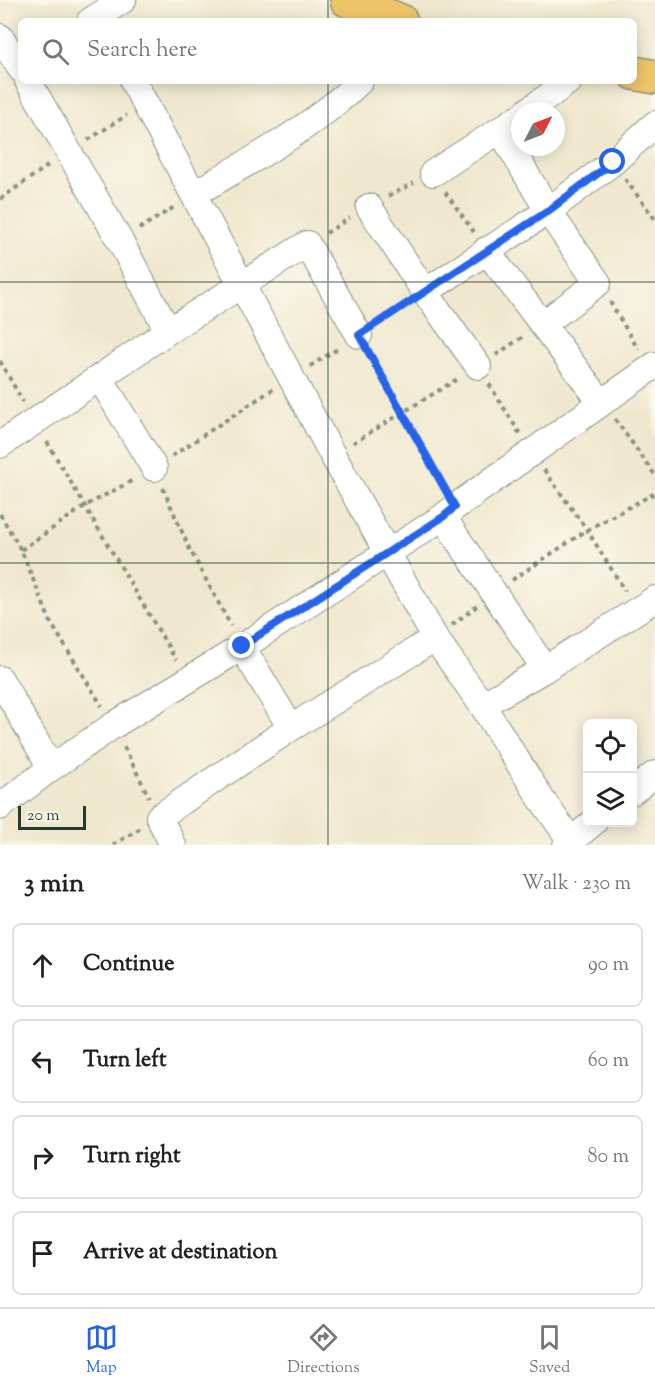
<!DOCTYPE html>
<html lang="en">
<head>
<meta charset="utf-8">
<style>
	body { margin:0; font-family:"Sorts Mill Goudy",serif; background:#f2f2f2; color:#222 }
	.controls { position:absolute; right:18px; bottom:18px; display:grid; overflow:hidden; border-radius:9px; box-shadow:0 3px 15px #0003 }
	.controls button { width:54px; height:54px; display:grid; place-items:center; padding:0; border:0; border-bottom:2px solid #e0e0e0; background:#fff; color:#222; font:30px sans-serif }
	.compass { position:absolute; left:511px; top:102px; width:54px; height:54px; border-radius:50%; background:#fff; box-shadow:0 3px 15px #0003; rotate:48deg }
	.scale { position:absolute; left:18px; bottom:15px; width:68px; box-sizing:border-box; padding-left:6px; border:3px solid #1f3d34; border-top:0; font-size:16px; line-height:21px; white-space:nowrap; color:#1f3d34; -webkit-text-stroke:4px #fbf7ec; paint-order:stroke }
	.stop { position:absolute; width:18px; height:18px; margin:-14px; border:4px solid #2563eb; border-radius:50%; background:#fff }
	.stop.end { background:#2563eb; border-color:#fff; box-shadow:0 2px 6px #0008 }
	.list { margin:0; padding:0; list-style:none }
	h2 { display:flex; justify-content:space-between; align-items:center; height:78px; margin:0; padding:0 24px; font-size:26px }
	h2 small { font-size:20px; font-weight:400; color:#767676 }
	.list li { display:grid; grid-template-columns:39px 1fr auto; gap:18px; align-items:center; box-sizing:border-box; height:84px; margin:0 12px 12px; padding:0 12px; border:2px solid #e0e0e0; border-radius:9px }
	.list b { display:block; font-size:22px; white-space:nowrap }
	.list em { font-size:20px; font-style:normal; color:#767676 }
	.icon { flex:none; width:33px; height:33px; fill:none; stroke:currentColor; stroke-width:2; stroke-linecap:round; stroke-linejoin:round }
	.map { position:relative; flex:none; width:655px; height:845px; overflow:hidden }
	.search { position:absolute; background:#fff; box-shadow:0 3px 15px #0003; left:18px; right:18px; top:18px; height:66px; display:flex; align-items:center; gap:15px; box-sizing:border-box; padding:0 21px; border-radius:9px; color:#767676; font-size:22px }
	.sheet { height:462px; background:#fff }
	nav { display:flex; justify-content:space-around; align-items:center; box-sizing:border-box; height:84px; border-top:2px solid #e0e0e0; background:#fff; font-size:16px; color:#767676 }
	nav a { display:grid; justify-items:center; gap:3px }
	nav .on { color:#2563eb }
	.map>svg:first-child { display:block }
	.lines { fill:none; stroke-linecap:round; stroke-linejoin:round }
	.minor-casing { stroke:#889281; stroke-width:28 }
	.major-casing { stroke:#889281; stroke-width:36 }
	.path { stroke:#889281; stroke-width:4; stroke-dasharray:4.5 4.5; stroke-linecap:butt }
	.minor { stroke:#fff; stroke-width:26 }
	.major { stroke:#efc469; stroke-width:33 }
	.route { stroke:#2563eb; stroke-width:8 }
	.grid { fill:none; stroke:#1f3d34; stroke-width:1.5; stroke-opacity:0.55 }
</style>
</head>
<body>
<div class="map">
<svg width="655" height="845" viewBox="0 0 655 845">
	<rect width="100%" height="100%" fill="#fbf7ec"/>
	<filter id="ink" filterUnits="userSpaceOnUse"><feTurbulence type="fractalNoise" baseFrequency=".0167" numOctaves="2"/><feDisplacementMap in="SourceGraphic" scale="12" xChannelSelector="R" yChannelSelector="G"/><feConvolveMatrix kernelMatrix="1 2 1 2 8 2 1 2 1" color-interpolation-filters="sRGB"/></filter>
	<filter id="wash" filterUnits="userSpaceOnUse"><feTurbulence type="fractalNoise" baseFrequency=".008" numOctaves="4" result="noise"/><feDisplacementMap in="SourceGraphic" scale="24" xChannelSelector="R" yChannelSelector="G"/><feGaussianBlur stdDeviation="1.35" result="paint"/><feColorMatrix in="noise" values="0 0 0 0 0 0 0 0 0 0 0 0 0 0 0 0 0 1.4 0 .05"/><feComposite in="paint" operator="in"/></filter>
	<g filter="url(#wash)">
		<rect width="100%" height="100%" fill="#f0e8ce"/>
	</g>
	<g filter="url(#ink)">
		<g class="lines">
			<defs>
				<path id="minor" d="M90,21L123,0
					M0,37L21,69
					M28,81L120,241L168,331
					M133,81L332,454L435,638L482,705L542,800L571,841
					M528,111L569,81
					M501,131L548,211L598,283L543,324
					M433,173L520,117
					M194,194C250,161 314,127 360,81
					M369,207L425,292L478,366
					M486,250L601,402
					M425,292L548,211L613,162L655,124
					M100,378L154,468
					M0,445L168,331L307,244L359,335
					M443,517L545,669
					M242,647L291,728
					M0,679L51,768
					M482,705L545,669L655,599
					M632,792L655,774
					M0,807L51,768L114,725L242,647L443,517L455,507L655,365
					M173,845L159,817L291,728L435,638
					M566,845L594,822"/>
				<path id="major" d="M347,0L401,21
					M634,73L655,77"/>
			</defs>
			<use href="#minor" class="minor-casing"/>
			<use href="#major" class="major-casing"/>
			<path class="path" d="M88,140L127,115
				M625,179L655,219
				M445,192L474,232
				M388,196L414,183
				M0,199L49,165
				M139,229L176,206
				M326,233L350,218
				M610,302L638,349
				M379,323L407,304
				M369,355L443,487
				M496,355L524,336
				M0,361L23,402
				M310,366L339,348
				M489,384L520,434
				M615,419L655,475
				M47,442L176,660
				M353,443L459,378
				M172,456L273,389
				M544,470L587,530L625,591
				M163,488L189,548L231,626
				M0,514L21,550L51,623L102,706
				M21,550L85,506L135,479
				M512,580L587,530L655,493
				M452,625L477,606
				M124,747L149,797
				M113,845L141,828"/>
			<use href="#minor" class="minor"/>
			<use href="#major" class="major"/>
		</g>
	</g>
	<g class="lines" filter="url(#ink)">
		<path class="route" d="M242,646L443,517L455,507L359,335L548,211L613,162"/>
	</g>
	<path class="grid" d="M328,0V21M328,81V845M0,282H655M0,563H655"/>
</svg>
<div class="controls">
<button><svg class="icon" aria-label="locate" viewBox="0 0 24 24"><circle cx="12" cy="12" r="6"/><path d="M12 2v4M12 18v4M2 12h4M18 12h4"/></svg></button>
<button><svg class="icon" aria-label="layers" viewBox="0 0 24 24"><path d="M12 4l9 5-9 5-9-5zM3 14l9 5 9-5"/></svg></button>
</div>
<svg class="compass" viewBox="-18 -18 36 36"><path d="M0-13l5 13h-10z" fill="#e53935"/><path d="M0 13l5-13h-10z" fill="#767676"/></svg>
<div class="scale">20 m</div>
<div class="stop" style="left:613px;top:162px"></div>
<div class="stop end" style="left:242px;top:646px"></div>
<div class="search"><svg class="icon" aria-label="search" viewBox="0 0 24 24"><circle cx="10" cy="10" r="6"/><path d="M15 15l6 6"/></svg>Search here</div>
</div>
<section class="sheet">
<h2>3 min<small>Walk · 230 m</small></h2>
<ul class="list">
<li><svg class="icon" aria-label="ahead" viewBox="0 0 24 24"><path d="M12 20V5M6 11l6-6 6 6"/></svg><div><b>Continue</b></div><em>90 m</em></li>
<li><svg class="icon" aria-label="left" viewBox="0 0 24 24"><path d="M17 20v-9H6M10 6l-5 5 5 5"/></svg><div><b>Turn left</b></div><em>60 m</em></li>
<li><svg class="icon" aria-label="right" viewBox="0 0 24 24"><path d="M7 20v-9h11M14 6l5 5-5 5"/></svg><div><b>Turn right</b></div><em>80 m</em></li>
<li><svg class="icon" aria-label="arrive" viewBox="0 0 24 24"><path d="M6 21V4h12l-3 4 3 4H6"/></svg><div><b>Arrive at destination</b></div></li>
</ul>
</section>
<nav>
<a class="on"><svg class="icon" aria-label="map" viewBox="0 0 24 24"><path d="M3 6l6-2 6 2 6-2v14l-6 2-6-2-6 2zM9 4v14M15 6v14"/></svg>Map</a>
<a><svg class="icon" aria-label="directions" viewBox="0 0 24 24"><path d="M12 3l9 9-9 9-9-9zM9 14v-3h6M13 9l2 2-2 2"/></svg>Directions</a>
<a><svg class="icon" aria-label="saved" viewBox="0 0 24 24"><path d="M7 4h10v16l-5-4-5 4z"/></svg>Saved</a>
</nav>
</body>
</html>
